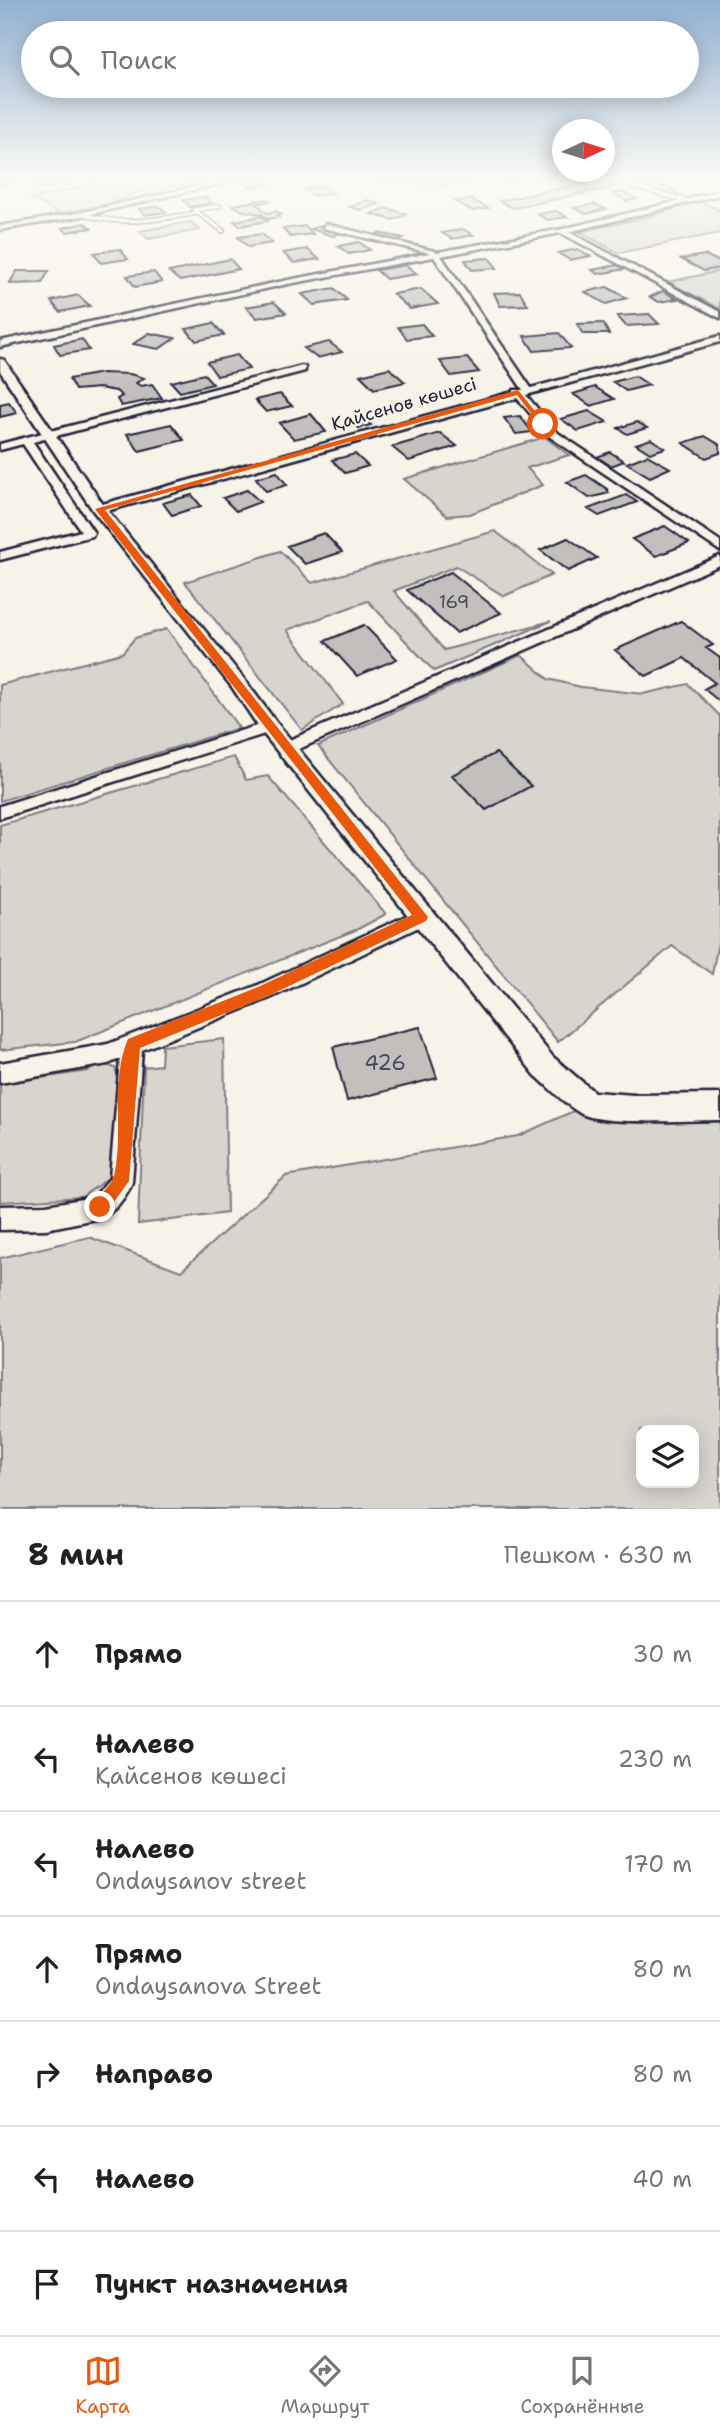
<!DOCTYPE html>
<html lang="ru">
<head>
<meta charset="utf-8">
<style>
	body { margin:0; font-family:"Shantell Sans",sans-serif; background:#f6f6f6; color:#202124 }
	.controls { position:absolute; right:21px; bottom:21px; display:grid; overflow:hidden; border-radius:14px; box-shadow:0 4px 18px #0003 }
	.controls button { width:63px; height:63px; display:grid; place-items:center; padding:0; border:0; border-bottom:2px solid #e0e0e0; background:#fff; color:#202124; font:35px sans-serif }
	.compass { position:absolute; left:552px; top:119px; width:63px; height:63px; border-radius:50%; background:#fff; box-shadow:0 4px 18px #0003; rotate:86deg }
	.stop { position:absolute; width:21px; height:21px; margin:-16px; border:5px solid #ea580c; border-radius:50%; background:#fff }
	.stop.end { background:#ea580c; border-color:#fff; box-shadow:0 2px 7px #0008 }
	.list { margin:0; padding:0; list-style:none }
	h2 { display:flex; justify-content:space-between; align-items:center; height:91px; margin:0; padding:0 28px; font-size:30px }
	h2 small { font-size:23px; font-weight:400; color:#757577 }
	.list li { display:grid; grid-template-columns:46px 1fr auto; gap:21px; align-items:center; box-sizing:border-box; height:105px; padding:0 28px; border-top:2px solid #e0e0e0 }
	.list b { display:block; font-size:26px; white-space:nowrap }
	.list p { margin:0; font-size:23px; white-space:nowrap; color:#757577 }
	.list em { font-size:23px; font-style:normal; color:#757577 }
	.icon { flex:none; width:38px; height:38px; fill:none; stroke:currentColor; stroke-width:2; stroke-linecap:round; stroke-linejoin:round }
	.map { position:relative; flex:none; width:720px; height:1509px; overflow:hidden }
	.search { position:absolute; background:#fff; box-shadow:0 4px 18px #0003; left:21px; right:21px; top:21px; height:77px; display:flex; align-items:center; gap:18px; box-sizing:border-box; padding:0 24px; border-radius:38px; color:#757577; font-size:26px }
	.sheet { height:826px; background:#fff }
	nav { display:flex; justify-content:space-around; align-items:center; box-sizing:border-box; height:98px; border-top:2px solid #e0e0e0; background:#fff; font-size:19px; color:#757577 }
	nav a { display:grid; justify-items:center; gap:4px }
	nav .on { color:#ea580c }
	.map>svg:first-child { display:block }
	.green { fill:#d8d5cf; stroke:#7d7c85; stroke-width:2; fill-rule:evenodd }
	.building { fill:#c2bfbd; stroke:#22223b; stroke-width:2 }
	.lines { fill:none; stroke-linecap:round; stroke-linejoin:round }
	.service-casing { stroke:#22223b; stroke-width:6 }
	.minor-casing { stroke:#22223b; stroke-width:5 }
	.tertiary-casing { stroke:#22223b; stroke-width:5 }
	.secondary-casing { stroke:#22223b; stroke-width:5 }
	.service { stroke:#f7f3e8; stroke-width:3.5 }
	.minor { fill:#f7f3e8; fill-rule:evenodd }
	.tertiary { fill:#f7f3e8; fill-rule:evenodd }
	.secondary { fill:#f7f3e8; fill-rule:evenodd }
	.route { fill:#ea580c }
	.labels { text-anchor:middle; stroke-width:5; stroke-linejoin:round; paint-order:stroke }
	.far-street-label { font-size:18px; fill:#22223b; stroke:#f7f3e8 }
	.number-label { font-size:18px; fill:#4a495c }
	.near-number-label { font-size:21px; fill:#4a495c }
</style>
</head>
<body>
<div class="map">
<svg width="720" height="1509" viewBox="0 0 720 1509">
	<rect width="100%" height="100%" fill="#f7f3e8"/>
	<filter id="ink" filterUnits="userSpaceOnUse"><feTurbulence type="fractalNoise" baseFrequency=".0143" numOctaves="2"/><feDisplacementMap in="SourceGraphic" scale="14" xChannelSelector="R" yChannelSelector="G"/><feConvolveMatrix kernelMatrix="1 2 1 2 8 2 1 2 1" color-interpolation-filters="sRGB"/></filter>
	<g filter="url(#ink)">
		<path class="green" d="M109,178H219L140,192L112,203L60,214L31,198C58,193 84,187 109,178Z
			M699,201L720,210V233L619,253L579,232L648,217Z
			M190,222L200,230L148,239L140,231Z
			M720,271V309L668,282Z
			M545,437L569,455L527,468L543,485L470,514L447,516L404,479Z
			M495,531L552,575L504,596L456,566L394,591L444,650L551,621L434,671L368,601L287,630L343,704L302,730L185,582L280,551L312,583Z
			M167,629L239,728L0,801V685L122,653L135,638Z
			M521,655L548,679L581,687L643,694L688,684L720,716V933L712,974L672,946L558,1042L318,746Z
			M234,757L246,780L268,776L386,914L358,929L75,1042L0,1050V825Z
			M224,1039L227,1213L138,1224L144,1067L161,1065L162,1046Z
			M102,1063L115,1068L119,1079L112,1175L82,1197L0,1202V1084L88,1071Z
			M589,1104L720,1107V1509H0V1258L89,1237L181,1271L286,1176L518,1136ZM641,1430H694V1483H641Z"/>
		<path class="building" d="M64,178L71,184L39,189L33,184Z
			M382,178H471L472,185L382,183Z
			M261,179L270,184L252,188L243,182Z
			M603,180L619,186L513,208L499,201Z
			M655,185L675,189L671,191L680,194L675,195L651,189Z
			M321,186L333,193L315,196L303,189Z
			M623,192L637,199L626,201L612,193Z
			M205,197L212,203L190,207L183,200Z
			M266,199L270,201L257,204L267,213L276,211L281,214L277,215L279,217L268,219L261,214L243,211L233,205Z
			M470,199L488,208L473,211L455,202Z
			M368,200L379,204L361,210L350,207Z
			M594,204L606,209L586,214L574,208Z
			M159,206L166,212L145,215L139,209Z
			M385,208L407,214L393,220L371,214Z
			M556,211L567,217L548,220L537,214Z
			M262,216L268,221L240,226L234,221Z
			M85,223L91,228L67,232L62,228Z
			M322,225L343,232L333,236L311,229Z
			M305,226L313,234L290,237L283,229Z
			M463,229L473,235L452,239L442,233Z
			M379,233L403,238L397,241L373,236Z
			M262,234L272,243L248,247L238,237Z
			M359,242L370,250L349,254L338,246Z
			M120,249L128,259L101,263L94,253Z
			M307,249L319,259L294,263L283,253Z
			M578,249L590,256L570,260L558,253Z
			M705,255L720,262V268L704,271L681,259Z
			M489,258L497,268L472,270L465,260Z
			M230,259L239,269L180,281L169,272Z
			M406,265L417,274L386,279L376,270Z
			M618,265L625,269L598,274L592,270Z
			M17,271H49L42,283L9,284Z
			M154,272L162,282L135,287L127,276Z
			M607,287L627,298L606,304L585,292Z
			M334,288L347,300L314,305L302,294Z
			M421,289L438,304L410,309L393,294Z
			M663,291L677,299L659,302L650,297Z
			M520,292L528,305L500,306L494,293Z
			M78,295L90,306L60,312L51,301Z
			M274,302L286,313L257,318L246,307Z
			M649,314L659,324L626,326L617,316Z
			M213,323L224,335L196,341L186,329Z
			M603,323L609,334H583L577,324Z
			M422,324L432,336L407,339L398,327Z
			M149,333L175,338L159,349L133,344Z
			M559,333L571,348L534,351L524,336Z
			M82,339L89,350L60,355L54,345Z
			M329,342L342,352L317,358L304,348Z
			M237,355L249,369L217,376L207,362Z
			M467,358L479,372L451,376L440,361Z
			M389,368L405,382L374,389L360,375Z
			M102,373L130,374L144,378L136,383L141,386L152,384L162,398L121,406L117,399L122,396L116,391L99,388L75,390L69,379Z
			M204,374L213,384L180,392L171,382Z
			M635,376L649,385L626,391L613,382Z
			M595,387L614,399L591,406L573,394Z
			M280,394L292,406L266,412L255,400Z
			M9,402L17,413L0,417V404Z
			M589,411L607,422L578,431L561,419Z
			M311,414L326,432L294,439L279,423Z
			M520,416L532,432L516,434L504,418Z
			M365,418L371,425L358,428L353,420Z
			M637,422L647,428L627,434L618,428Z
			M171,424L184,440L139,451L127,434Z
			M440,433L457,446L409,461L392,447Z
			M705,436L720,445V453L706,458L683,443Z
			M651,439L665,448L650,453L636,444Z
			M610,452L624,461L611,466L597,457Z
			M355,454L368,466L345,473L332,460Z
			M647,455L670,468L650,477L627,463Z
			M277,472L287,485L266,491L256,478Z
			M586,475L607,489L609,493L589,498L567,482Z
			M247,490L260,502L236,511L223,498Z
			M192,495L201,506L172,515L163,503Z
			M626,495L637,502L599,516L588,509Z
			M665,526L689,543L656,556L632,539Z
			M324,533L342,552L305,564L287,546Z
			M568,538L597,558L568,571L540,550Z
			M451,572L501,613L456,633L407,590Z
			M681,621L713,645L706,648L720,658V702L704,689L715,683L684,658L646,676L615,650Z
			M364,625L397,659L357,676L325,641Z
			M496,753L531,786L486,810L452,775Z
			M420,1027L437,1078L347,1101L333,1047Z"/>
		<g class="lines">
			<defs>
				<path id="service" d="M508,181L546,178
					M631,186L684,200
					M642,189L663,178
					M194,210L219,206
					M83,214C121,227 160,219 198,213L223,231"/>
				<path id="minor" d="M232,178H245L83,216L0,230V226L83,212Z
					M500,178H508L511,181L506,182Z
					M720,191V195L569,232L720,312V318L561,233L441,256L531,388L720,336V342L526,395L558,433L720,541V551L550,437L517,398L103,512H95V506L513,392L514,390H523L434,257L288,284L0,347V341L288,280L430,253L323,228L326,224L438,252L562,229Z
					M302,366L305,367V371L33,442L94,533L92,536L0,560V552L81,531L23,444L0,450V444Z
					M720,556V565L292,752H280L278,748L280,744Z
					M269,722L274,723L277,727L274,731L0,818V806Z
					M421,909L427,911L430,917L427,923L270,998L142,1050L132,1182C127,1196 114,1213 100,1218L46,1229L0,1230V1206L46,1205L94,1197L110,1178L120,1059L108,1064L0,1083V1063L108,1044L256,986Z"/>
				<path id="tertiary" d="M0,359L4,360L104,506L244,679L276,722L553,1057L594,1092L634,1095L720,1094V1120C692,1120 601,1126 580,1113C564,1104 549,1087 535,1075L262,732L232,687L94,512L0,371Z"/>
				<path id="secondary" d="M0,178H19L0,183Z"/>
			</defs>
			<use href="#service" class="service-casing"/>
			<use href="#minor" class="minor-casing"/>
			<use href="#tertiary" class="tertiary-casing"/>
			<use href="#secondary" class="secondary-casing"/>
			<use href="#service" class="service"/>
			<use href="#minor" class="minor"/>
			<use href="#tertiary" class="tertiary"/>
			<use href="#secondary" class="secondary"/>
		</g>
	</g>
	<linearGradient id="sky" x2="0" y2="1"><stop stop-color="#91b0d0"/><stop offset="0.46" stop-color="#fbfaf5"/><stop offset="1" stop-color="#fbfaf5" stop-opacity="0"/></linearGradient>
	<rect width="720" height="389" fill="url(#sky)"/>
	<path class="route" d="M518,390L546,425H540L517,395L105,510L428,917L426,921L268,996L140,1048L129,1181L106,1213L100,1215L94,1213L92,1207C97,1196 111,1187 114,1176C124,1132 110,1081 128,1039L258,987L412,915L95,509Z"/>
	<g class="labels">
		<g class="far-street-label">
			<text transform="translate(404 404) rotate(-16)" y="6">Қайсенов көшесі</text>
		</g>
		<g class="number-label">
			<text x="454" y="608">169</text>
		</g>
		<g class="near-number-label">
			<text x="385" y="1070">426</text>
		</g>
	</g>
</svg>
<div class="controls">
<button><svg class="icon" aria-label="layers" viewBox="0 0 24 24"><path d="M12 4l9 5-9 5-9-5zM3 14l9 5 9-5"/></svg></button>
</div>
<svg class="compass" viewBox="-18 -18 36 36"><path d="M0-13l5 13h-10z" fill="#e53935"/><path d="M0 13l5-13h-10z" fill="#757577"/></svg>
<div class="stop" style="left:543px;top:424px"></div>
<div class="stop end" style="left:100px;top:1207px"></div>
<div class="search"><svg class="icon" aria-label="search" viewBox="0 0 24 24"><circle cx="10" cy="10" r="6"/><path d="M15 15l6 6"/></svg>Поиск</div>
</div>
<section class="sheet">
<h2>8 мин<small>Пешком · 630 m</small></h2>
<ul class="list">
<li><svg class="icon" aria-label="ahead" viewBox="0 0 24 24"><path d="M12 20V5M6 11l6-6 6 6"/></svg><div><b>Прямо</b></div><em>30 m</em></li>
<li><svg class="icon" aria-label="left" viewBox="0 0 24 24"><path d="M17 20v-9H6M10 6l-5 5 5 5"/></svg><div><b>Налево</b><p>Қайсенов көшесі</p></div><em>230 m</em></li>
<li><svg class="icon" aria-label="left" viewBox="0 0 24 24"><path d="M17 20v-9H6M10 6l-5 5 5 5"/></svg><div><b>Налево</b><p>Ondaysanov street</p></div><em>170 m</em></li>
<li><svg class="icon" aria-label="ahead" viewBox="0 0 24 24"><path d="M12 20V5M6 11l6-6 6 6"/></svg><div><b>Прямо</b><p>Ondaysanova Street</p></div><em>80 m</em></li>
<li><svg class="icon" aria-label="right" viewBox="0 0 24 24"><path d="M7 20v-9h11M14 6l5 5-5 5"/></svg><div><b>Направо</b></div><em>80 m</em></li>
<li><svg class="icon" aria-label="left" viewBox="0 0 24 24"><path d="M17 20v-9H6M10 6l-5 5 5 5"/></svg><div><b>Налево</b></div><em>40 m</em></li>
<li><svg class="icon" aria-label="arrive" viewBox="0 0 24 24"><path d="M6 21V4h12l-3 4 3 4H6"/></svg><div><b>Пункт назначения</b></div></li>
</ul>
</section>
<nav>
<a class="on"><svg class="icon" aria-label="map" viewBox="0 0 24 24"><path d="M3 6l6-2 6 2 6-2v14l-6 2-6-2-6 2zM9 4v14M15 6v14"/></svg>Карта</a>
<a><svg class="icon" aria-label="directions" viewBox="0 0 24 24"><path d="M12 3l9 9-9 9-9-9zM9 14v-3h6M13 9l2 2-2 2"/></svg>Маршрут</a>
<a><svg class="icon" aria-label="saved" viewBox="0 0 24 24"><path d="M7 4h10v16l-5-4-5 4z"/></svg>Сохранённые</a>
</nav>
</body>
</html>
